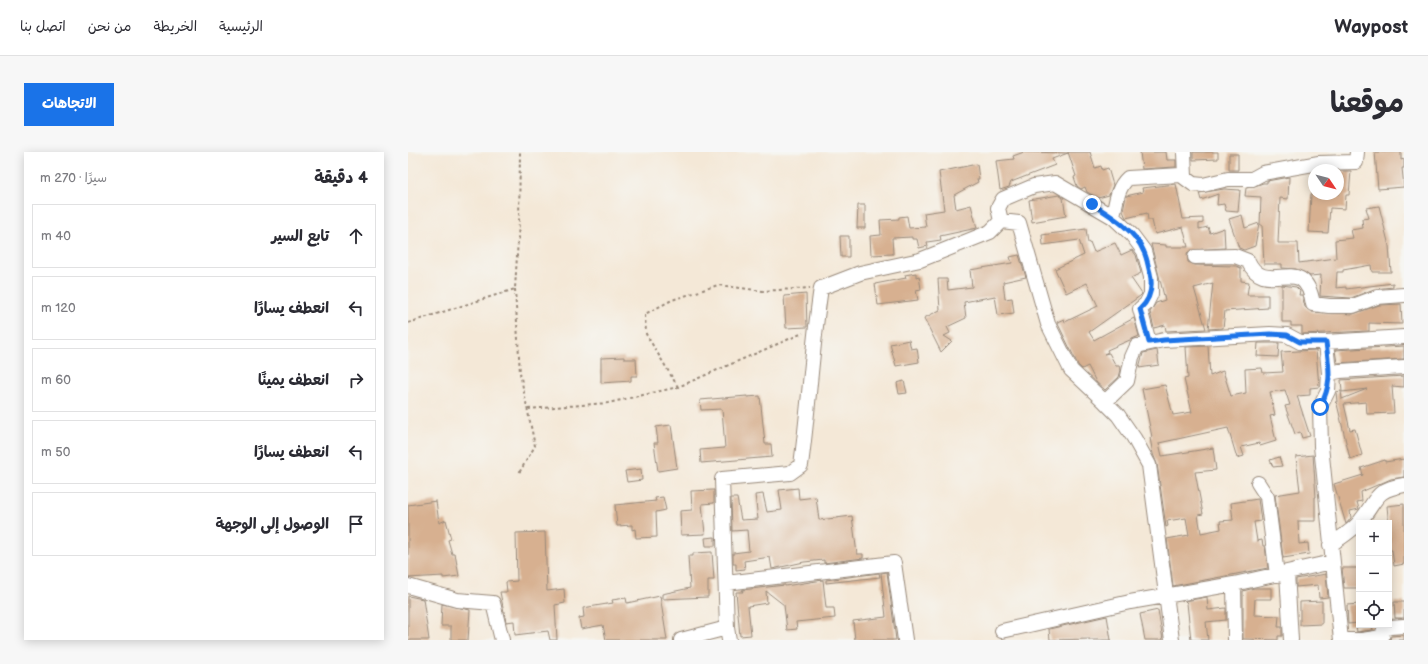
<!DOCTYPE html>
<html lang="ar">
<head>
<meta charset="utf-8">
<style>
	body { margin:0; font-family:"Balsamiq Sans","Playpen Sans Arabic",sans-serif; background:#f7f7f7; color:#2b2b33; direction:rtl }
	.controls { position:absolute; right:12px; bottom:12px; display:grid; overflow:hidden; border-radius:0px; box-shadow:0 2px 10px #0003 }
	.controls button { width:36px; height:36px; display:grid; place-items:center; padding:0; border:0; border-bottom:1px solid #e1e1e2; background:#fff; color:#2b2b33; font:20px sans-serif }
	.compass { position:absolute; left:900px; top:12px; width:36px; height:36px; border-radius:50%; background:#fff; box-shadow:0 2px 10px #0003; rotate:125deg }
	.stop { position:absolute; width:12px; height:12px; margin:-9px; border:3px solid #1a73e8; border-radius:50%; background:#fff }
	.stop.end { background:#1a73e8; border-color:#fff; box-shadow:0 1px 4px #0008 }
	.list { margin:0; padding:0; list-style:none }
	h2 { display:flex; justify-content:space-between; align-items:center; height:52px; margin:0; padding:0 16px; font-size:17px }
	h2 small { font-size:13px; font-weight:400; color:#7c7c81 }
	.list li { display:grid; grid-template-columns:26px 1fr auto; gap:12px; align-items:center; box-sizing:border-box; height:64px; margin:0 8px 8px; padding:0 8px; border:1px solid #e1e1e2; border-radius:0px }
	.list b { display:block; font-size:15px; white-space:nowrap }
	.list em { font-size:13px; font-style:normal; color:#7c7c81 }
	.icon { flex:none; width:22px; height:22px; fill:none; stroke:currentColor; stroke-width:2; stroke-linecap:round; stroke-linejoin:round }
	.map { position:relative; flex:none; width:996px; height:488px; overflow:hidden; direction:ltr; border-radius:0px }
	header { display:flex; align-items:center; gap:24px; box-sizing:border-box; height:56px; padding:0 20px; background:#fff; border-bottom:1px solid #e1e1e2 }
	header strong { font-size:19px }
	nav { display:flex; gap:22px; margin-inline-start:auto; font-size:14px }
	.intro { display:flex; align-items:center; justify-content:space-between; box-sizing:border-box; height:96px; padding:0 24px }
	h1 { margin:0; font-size:28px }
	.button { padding:10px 18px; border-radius:0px; background:#1a73e8; color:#fff; font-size:14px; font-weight:700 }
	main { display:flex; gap:24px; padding:0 24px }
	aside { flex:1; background:#fff; border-radius:0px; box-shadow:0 2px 10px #0003 }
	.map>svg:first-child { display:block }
	.building { fill:#d7b090 }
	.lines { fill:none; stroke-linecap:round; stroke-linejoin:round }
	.minor-casing { stroke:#98897a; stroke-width:16 }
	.path { stroke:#98897a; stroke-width:2; stroke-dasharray:3 3; stroke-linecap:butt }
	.minor { stroke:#fff; stroke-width:14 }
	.route { stroke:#1a73e8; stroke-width:5 }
</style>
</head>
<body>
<header>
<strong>Waypost</strong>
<nav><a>الرئيسية</a><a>الخريطة</a><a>من نحن</a><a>اتصل بنا</a></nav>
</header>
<div class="intro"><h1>موقعنا</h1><a class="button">الاتجاهات</a></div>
<main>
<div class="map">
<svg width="996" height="488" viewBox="0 0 996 488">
	<rect width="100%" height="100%" fill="#f6f6f2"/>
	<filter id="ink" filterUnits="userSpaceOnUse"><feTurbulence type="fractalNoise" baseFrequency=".025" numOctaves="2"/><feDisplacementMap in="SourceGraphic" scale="8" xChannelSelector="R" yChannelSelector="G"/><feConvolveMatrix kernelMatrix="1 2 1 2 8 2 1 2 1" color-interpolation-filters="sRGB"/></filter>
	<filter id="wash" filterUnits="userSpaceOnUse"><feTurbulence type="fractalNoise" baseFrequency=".012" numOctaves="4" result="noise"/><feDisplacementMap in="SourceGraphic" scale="16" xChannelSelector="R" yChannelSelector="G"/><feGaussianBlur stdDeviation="0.9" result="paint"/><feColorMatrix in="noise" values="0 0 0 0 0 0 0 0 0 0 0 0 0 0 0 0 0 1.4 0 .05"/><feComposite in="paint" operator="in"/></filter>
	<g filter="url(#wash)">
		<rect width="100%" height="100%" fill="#f4e8d7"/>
		<g id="blocks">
			<path class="building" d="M616,0L660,1L644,7L647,13L603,30L601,35L592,38L588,9L606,7L605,4Z
				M660,0H682L687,16L693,14L694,18L700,16L705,33L701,43L690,46L679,40L677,35L673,37L669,34L666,25L668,24Z
				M732,0H758L759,8H768V15L734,17Z
				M785,0H810V7L785,8Z
				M967,0H993V8L996,7V16H994L996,35L970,37Z
				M821,2H830V18H821Z
				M569,12L571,27H569L570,30L546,43L548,57L563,53L569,76L532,84L533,88L519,90L520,94L511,96L509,87H504V85L484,86L485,102L463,103L462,84L473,83L472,68L491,67V65L499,64L501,76L518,75L516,61L536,58L531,20Z
				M930,19H943L941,43H938L937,57L922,56L920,81L901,80L903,42H931Z
				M881,25L880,47L872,46L870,91H890L891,111L928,106L927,88L945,86L943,78L955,76L954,67L961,66L958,56L971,54L981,94L983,120H964L963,113L935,118V120H929L928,136L938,135V137L985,131V135L966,137L943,146L912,144L913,123L902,124L888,117L874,116V112H856L854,73H852L853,45L837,44L838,36L844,35L855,31H859V29Z
				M768,32L775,67L795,66V71L791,72V77L800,75L802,81L816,76L817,96L783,98L779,101L780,110L787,113L828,114L833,116V129L841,130L839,143H860V156L817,159L815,176L800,177L805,131L786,136L798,177L758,179L757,173L746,176L742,160L748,151L757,148L743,92L758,93V95H780L775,75L747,82L744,68H740L739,61L718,66L715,59L718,44L735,40L734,36Z
				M816,37L832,38L830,60L818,59L816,52L809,53L810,42L793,48L791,41Z
				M651,43L655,46L658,64L624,70L621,48Z
				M450,53H457V76H449Z
				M834,63L837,76L851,71L847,94L836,98L831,96L821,67Z
				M678,77L680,91L682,90L686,100L707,91L713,103L724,98L728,103L733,121L723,126L734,142L732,144L681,180L686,188L726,166L731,184L699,198L700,200L696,202L701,201L708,214H711L713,218L711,225L697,238L688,230L680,214L674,217L670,213L649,170L656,167L657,170L690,154L679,131L658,141L647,117L676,103L671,88L635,93L634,83Z
				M432,84H441V105H433Z
				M611,103L618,125L595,130L597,147L604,146L606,161L590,163L587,144L556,150L558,166L539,175L542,181L536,184L544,189L533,200L516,166L532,158L530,127H539L540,138L564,135L562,118L604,111L602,105Z
				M508,121V125L511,124L513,137L508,138L510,148L470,153L467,132L498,126L497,123Z
				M874,133L888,135L892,139L891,143H894L897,155L904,160L945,162L971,153L993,152L994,172L961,171V179L894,182V174H883V170H874Z
				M398,142L399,175L378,176L376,144Z
				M501,188L503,197L509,196L511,210L488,214L482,192Z
				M850,191H871L870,205L849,204Z
				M800,194L802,224L815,219L823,244L838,241L837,217L854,216L855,221L875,220L873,200L908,198L911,235L902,236V243L889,244L902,284L894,286L892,280L887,282L877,254L882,253L877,238L862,240L867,263L862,264L868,289L852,294L851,291L833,295L836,304L829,306L820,276L751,291L754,304L805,296L808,318L787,320L795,362L790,363L793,381L813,377L812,369L825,368L823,351L850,347L853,369L846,370L849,389L854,388L855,394H857L860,416L765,434L759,387L781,383L778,366L759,369L760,374L758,375L749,312L745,302L742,286L744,285L734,237L757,233L765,263L784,260L776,227L780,226L778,195Z
				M996,194V207L929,211L927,198Z
				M749,198L751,213L731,216L735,201Z
				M216,205V207H228L229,224H223V229L193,231V206Z
				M996,224V235L984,234L986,261L959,262L958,250L936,252L942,278L947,277L954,303L942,307L929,252L927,250H929L928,240L933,239L934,247L959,237L934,240L933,228Z
				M496,229L499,241L491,242L489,231Z
				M339,244V245L352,244L357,292H363L364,305L293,311L292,298L317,296L314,257L293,258L292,248Z
				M263,273L269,316L250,319L246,291H250L248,275Z
				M905,303L908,345H907V369H890L891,392L900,391L901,402L875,406L867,343L892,339L888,305Z
				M871,305L874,314L865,315L862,308Z
				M996,307V325L983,327L953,340L954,349L949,350L951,357L942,359L943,366L938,372L926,332L955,323L953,316L977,308V310Z
				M233,317L234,328L219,330L217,319Z
				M390,336L391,347L408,345L411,368L444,364L449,402H455V406L416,411V408L396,410L364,417L362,405L336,409L337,417L328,418V412H325V401L341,399L339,378L324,379L323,346H329L333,368L350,367L347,343L355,342L359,360L374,358L371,338Z
				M306,338V351L294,352L297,382L273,383L272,359L284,358L283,339Z
				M255,345L258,358L248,360L249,385L228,386L227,377L224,378V373L209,374L207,353L248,349L247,346Z
				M28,349L31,371L38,368L43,387L40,388L44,402H47L51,424L35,426V424L0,426V353Z
				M996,352V412L986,414L984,398H982L981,392L982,385L979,354Z
				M137,380L139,439L156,437L157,451L147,453L149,488H142L140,479L107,483L106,469L98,470L92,440H99L98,430L109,429L108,381Z
				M307,385V394H298L297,386Z
				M304,400L306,428H300V445L254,447V442L282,436L280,404H285V401Z
				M934,416H951V436H936Z
				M479,420L488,488H447L445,469L478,465L473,421Z
				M471,421L472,425L418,431V428Z
				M918,422L920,445L911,446L910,433L888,435V427Z
				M415,428L418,456H426L427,466L388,470L389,477L379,478L376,453L358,439L359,451L340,454L343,483L332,484L328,440H335L334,438L377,433V434Z
				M846,436H863V447H847L846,463L871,464L870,475H874V484H870V488L835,487V439Z
				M0,444L15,447L21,488H0Z
				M252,444L259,488H198L195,473L173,477L171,466L176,465L175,456L205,451L204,448L218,446L219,451Z
				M799,445L800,458L818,456V468L798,470L800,488H783L779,451L777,449Z
				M914,449V472L892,473V450Z
				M986,450H996V466H987Z
				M34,452L62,458L60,488H43V474H33Z
				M951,452V471L940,472L939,453Z
				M750,458L755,488H737L732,462Z
				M699,464L703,488H682V487L642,488L641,477Z
				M964,473L965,478L949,480L948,474Z
				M996,483V488H982L983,484Z"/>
		</g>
	</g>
	<g filter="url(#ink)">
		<use href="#blocks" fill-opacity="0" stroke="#98897a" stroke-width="1"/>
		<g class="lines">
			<defs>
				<path id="minor" d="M776,0L777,25
					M705,65C708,50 709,36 720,26L773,23L785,32L795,33L820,27H844L855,21L911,11L948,10L949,0
					M787,105L827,104L840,109C858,148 896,97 905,152L921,154H945L969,145L996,143
					M918,190L921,221L932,219L996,215
					M921,221L920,239L912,255L913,294L933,488H954L974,485L976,477L982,475L996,474
					M697,250L663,218L640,172L611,71L593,69L590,56L595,47L626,34L647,31L705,65L724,83L736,99L743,125V142L738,152L732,157L741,190
					M850,331L859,345L869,423
					M922,393C932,386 946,378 953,368C970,347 966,338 996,333
					M879,421L883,488
					M318,431L486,411L497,488
					M826,432L924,410
					M0,434L49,448L85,451L94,488
					M594,479L722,450L826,432L827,488
					M273,488L319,476
					M321,488L319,476L314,327L382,321L393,313C401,254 404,195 413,136L452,121L512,108L582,80L593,69
					M764,488L741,313L726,286L710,263L697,250L719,229L724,205L729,194L756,188L862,182L879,183L892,190H918L996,185"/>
			</defs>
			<use href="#minor" class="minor-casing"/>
			<path class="path" d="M107,137L112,221L127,294L111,321
				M0,171L107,137L111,70L112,0
				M270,235L238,182L237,162L264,148L310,133L355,139L402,136
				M120,257L200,251L270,235L395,181"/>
			<use href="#minor" class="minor"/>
		</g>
	</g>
	<g class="lines" filter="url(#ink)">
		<path class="route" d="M684,52C703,64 727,78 736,100C739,106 740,114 742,121C745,135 743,147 732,157L741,190L756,188L862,182L879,183L892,190H918C921,217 925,230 912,255"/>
	</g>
</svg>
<div class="controls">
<button>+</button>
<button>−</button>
<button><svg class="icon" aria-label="locate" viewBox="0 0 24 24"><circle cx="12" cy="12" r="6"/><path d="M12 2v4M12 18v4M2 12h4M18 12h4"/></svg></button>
</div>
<svg class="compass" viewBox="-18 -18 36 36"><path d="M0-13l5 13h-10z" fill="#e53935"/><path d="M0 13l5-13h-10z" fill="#7c7c81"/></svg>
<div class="stop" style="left:912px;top:255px"></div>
<div class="stop end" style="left:684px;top:52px"></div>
</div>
<aside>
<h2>4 دقيقة<small>سيرًا · 270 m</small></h2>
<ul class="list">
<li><svg class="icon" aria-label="ahead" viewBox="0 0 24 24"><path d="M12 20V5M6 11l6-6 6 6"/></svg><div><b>تابع السير</b></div><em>40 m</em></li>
<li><svg class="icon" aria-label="left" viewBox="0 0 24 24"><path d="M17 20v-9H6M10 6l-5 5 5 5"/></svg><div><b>انعطف يسارًا</b></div><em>120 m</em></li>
<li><svg class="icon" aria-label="right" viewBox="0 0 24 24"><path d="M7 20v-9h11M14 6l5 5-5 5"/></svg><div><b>انعطف يمينًا</b></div><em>60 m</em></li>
<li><svg class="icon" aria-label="left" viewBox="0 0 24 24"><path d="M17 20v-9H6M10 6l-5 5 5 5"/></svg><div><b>انعطف يسارًا</b></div><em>50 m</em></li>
<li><svg class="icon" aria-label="arrive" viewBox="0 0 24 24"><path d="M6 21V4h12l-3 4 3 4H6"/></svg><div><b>الوصول إلى الوجهة</b></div></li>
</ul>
</aside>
</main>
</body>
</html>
